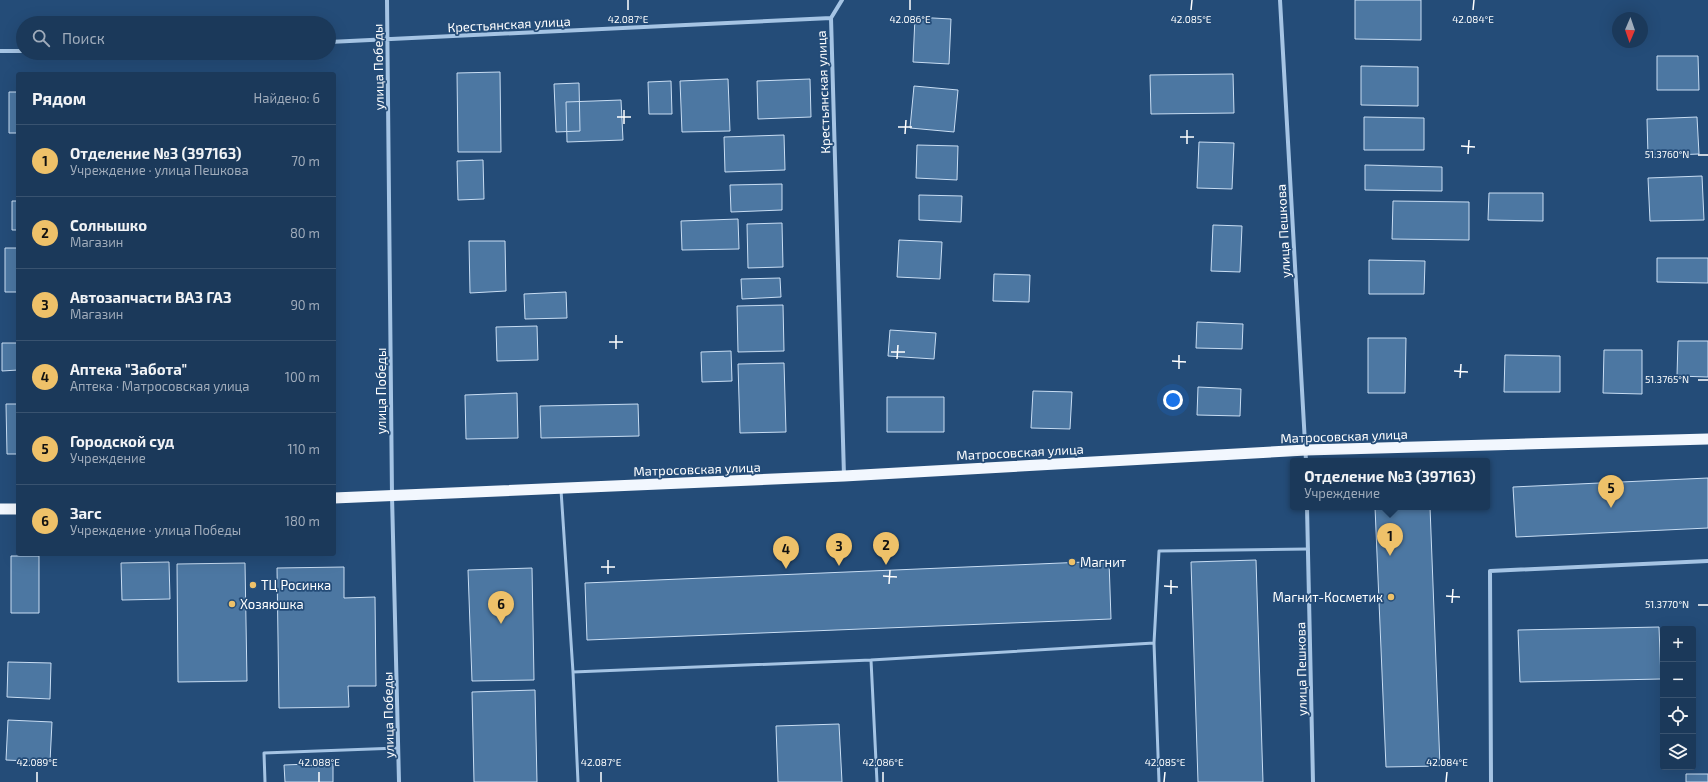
<!DOCTYPE html>
<html lang="ru">
<head>
<meta charset="utf-8">
<style>
	body { margin:0; font-family:"Exo 2",sans-serif; background:#284463; color:#f1f3f6 }
	.controls { position:absolute; right:12px; bottom:12px; display:grid; overflow:hidden; border-radius:4px; box-shadow:0 4px 16px #0002 }
	.controls button { width:36px; height:36px; display:grid; place-items:center; padding:0; border:0; border-bottom:1px solid #395370; background:#1b395a; color:#f1f3f6; font:20px sans-serif }
	.compass { position:absolute; left:1612px; top:12px; width:36px; height:36px; border-radius:50%; background:#1b395a; box-shadow:0 4px 16px #0002; rotate:182deg }
	.you { position:absolute; left:1173px; top:400px; width:14px; height:14px; margin:-10px; border:3px solid #fff; border-radius:50%; background:#1a73e8; box-shadow:0 0 0 6px #1a73e833 }
	.badge { display:grid; place-items:center; width:26px; height:26px; border-radius:50%; background:#eec169; color:#111; font-size:13px; font-weight:700 }
	.pin { position:absolute; translate:-50% -33px; filter:drop-shadow(0 1px 2px #0008) }
	.pin::after { content:''; position:absolute; top:21px; width:14px; height:12px; background:inherit; clip-path:polygon(0 0,100% 0,50% 100%) }
	.popup { position:absolute; left:1290px; top:458px; width:200px; height:52px; box-sizing:border-box; display:grid; place-content:center; border-radius:4px; background:#1b395a; filter:drop-shadow(0 1px 3px #0005); font-size:13px; white-space:nowrap; color:#a0acbb }
	.popup b { font-size:15px; color:#f1f3f6 }
	.popup::after { content:''; position:absolute; left:50%; top:100%; margin-left:-8px; border:8px solid transparent; border-top-color:#1b395a }
	.list { margin:0; padding:0; list-style:none }
	h2 { display:flex; justify-content:space-between; align-items:center; height:52px; margin:0; padding:0 16px; font-size:17px }
	h2 small { font-size:13px; font-weight:400; color:#a0acbb }
	.list li { display:grid; grid-template-columns:26px 1fr auto; gap:12px; align-items:center; box-sizing:border-box; height:72px; padding:0 16px; border-top:1px solid #395370 }
	.list b { display:block; font-size:15px; white-space:nowrap }
	.list p { margin:0; font-size:13px; white-space:nowrap; color:#a0acbb }
	.list em { font-size:13px; font-style:normal; color:#a0acbb }
	.icon { flex:none; width:22px; height:22px; fill:none; stroke:currentColor; stroke-width:2; stroke-linecap:round; stroke-linejoin:round }
	.map { position:relative; flex:none; width:1708px; height:782px; overflow:hidden }
	.search { position:absolute; background:#1b395a; box-shadow:0 4px 16px #0002; left:16px; top:16px; width:320px; height:44px; display:flex; align-items:center; gap:10px; box-sizing:border-box; padding:0 14px; border-radius:22px; color:#a0acbb; font-size:15px }
	.panel { position:absolute; background:#1b395a; box-shadow:0 4px 16px #0002; left:16px; top:72px; width:320px; height:484px; border-radius:4px }
	.map>svg:first-child { display:block }
	.building { fill:#4c77a2; stroke:#c8ddf3 }
	.lines { fill:none; stroke-linecap:round; stroke-linejoin:round }
	.service { stroke:#a5c4e4; stroke-width:3 }
	.minor { stroke:#a5c4e4; stroke-width:4 }
	.trunk { stroke:#f2f7fe; stroke-width:11 }
	.ticks { fill:none; stroke:#fff; stroke-width:1.5 }
	.poi-dot { fill:#eec169; stroke:#244c78; stroke-width:1.5 }
	.labels { text-anchor:middle; stroke-width:3.5; stroke-linejoin:round; paint-order:stroke }
	.street-label { font-size:13px; fill:#fff; stroke:#244c78 }
	.poi-label { font-size:13px; fill:#fff; stroke:#244c78; text-anchor:start }
	.ticks-label { font-size:10px; text-anchor:middle; fill:#fff; stroke:#244c78; stroke-width:3.5; stroke-linejoin:round; paint-order:stroke }
</style>
</head>
<body>
<div class="map">
<svg width="1708" height="782" viewBox="0 0 1708 782">
	<rect width="100%" height="100%" fill="#244c78"/>
	<path class="building" d="M1355,0H1421V40L1355,39Z
		M915,17L951,19L949,64L913,62Z
		M1657,56H1698L1699,90H1657Z
		M1361,66L1418,67V106L1361,105Z
		M500,72L501,152H458L457,73Z
		M1233,74L1234,113L1151,114L1150,75Z
		M728,79L730,131L682,132L680,81Z
		M810,79L811,117L758,119L757,81Z
		M671,81L672,114H649L648,82Z
		M579,83L580,131L556,132L554,84Z
		M914,86L958,90L954,132L910,128Z
		M9,92H18V133H9Z
		M621,100L623,140L567,142L566,102Z
		M1364,117L1424,118V150H1364Z
		M1697,117L1699,154L1648,156L1647,119Z
		M784,135L785,170L725,172L724,137Z
		M1199,142L1234,143L1232,189L1197,188Z
		M917,145L958,146L957,180L916,178Z
		M483,160L484,199L458,200L457,161Z
		M1365,165L1442,167V191L1365,190Z
		M1702,176L1704,220L1650,221L1648,178Z
		M782,184V210L731,212L730,185Z
		M1489,193H1543V221L1488,220Z
		M919,195L962,196L961,222L919,220Z
		M12,201H18V230H12Z
		M1393,201L1469,202V240L1392,239Z
		M738,219L739,249L682,250L681,221Z
		M782,223L783,267L748,268L747,224Z
		M1213,225L1242,226L1240,272L1211,271Z
		M899,240L942,242L940,279L897,277Z
		M469,241H505L506,291L470,293Z
		M5,248H18V292H5Z
		M1657,258H1708V283L1657,282Z
		M1369,260L1425,261L1424,294H1369Z
		M994,274L1030,275L1029,302L993,301Z
		M780,278L781,297L742,299L741,279Z
		M566,292L567,318L525,319L524,294Z
		M783,305L784,351L738,352L737,306Z
		M1197,322L1243,324L1242,349L1196,348Z
		M537,326L538,360L497,361L496,327Z
		M890,330L936,333L934,359L888,356Z
		M1368,338H1406L1405,393H1368Z
		M1678,341H1708V377L1677,376Z
		M2,343H18V370L2,371Z
		M1604,350H1642V394L1603,393Z
		M731,351L732,381L702,382L701,352Z
		M1505,355L1560,356V392H1504Z
		M784,363L786,432L740,433L738,364Z
		M1198,387L1241,389L1240,416L1197,415Z
		M1033,391L1072,392L1070,429L1031,428Z
		M517,393L518,438L466,439L465,395Z
		M887,397H944V432H887Z
		M6,404H18V454H7Z
		M638,404L639,436L541,438L540,406Z
		M1708,478V528L1516,537L1513,487Z
		M1375,507H1430L1440,766L1386,767Z
		M11,556H39V613H11Z
		M1256,560L1263,782H1198L1191,562Z
		M1109,561L1111,619L587,640L585,583Z
		M169,562L170,599L122,600L121,563Z
		M245,563L247,681L178,682L177,564Z
		M344,567V598L375,597L376,686H348L349,707L279,708L277,568Z
		M532,568L534,680L472,681L468,570Z
		M1659,627L1661,679L1520,682L1518,630Z
		M8,662L51,663L50,699L7,697Z
		M535,690L537,782H474L472,692Z
		M8,720L52,722L50,762L6,760Z
		M839,724L842,782H778L776,726Z
		M333,763V782H285L284,765Z
		M1686,774H1708V782H1686Z"/>
	<g class="lines">
		<path class="service" d="M561,490L573,672
			M1154,643L1159,551L1308,549
			M871,660L877,782
			M265,782L264,753L398,748
			M578,782L573,672L871,660L1154,643L1159,782"/>
		<path class="minor" d="M387,0L392,496L399,782
			M1280,0L1306,461
			M831,18L842,0
			M329,42L831,18L844,476
			M0,51H23
			M1307,507L1313,782
			M1491,782L1490,571L1708,561"/>
		<path class="trunk" d="M334,498L844,476L1306,450L1708,439
			M0,509H18"/>
	</g>
	<path class="ticks" d="M628,10V0M910,10V0M1191,10L1192,0M1473,10L1474,0M617,117H631M624,124V110M898,127H912M905,134L906,120M1180,137H1194M1187,144V130M1461,146L1475,147M1468,154L1469,140M1698,155H1708M609,342H623M616,349V335M891,352H905M897,359L898,345M1172,361L1186,362M1179,369V355M1454,371L1468,372M1460,378L1461,364M1698,380H1708M601,567H615M608,574V560M883,576L897,577M889,584L890,570M1164,586L1178,587M1171,594V580M1446,596L1460,597M1452,603L1453,589M1698,605H1708M37,782V772M319,782V772M601,782V772M883,782V772M1164,782L1165,772M1446,782L1447,772"/>
	<g class="poi-dot">
		<circle cx="1072" cy="562" r="4"/>
		<circle cx="253" cy="585" r="4"/>
		<circle cx="1391" cy="597" r="4"/>
		<circle cx="232" cy="604" r="4"/>
	</g>
	<g class="labels">
		<g class="street-label">
			<text transform="translate(509 24) rotate(-3)" y="5">Крестьянская улица</text>
			<text transform="translate(378 67) rotate(-91)" y="5">улица Победы</text>
			<text transform="translate(823 92) rotate(-92)" y="5">Крестьянская улица</text>
			<text transform="translate(1283 231) rotate(-93)" y="5">улица Пешкова</text>
			<text transform="translate(381 391) rotate(-90)" y="5">улица Победы</text>
			<text transform="translate(1344 436) rotate(-2)" y="5">Матросовская улица</text>
			<text transform="translate(1020 452) rotate(-3)" y="5">Матросовская улица</text>
			<text transform="translate(697 469) rotate(-2)" y="5">Матросовская улица</text>
			<text transform="translate(1301 669) rotate(-91)" y="5">улица Пешкова</text>
			<text transform="translate(388 715) rotate(-91)" y="5">улица Победы</text>
		</g>
		<g class="poi-label">
			<text x="1080" y="567">Магнит</text>
			<text x="261" y="590">ТЦ Росинка</text>
			<text x="1383" y="602" text-anchor="end">Магнит-Косметик</text>
			<text x="240" y="609">Хозяюшка</text>
		</g>
	</g>
	<g class="ticks-label">
		<text x="628" y="23">42.087°E</text>
		<text x="910" y="23">42.086°E</text>
		<text x="1191" y="23">42.085°E</text>
		<text x="1473" y="23">42.084°E</text>
		<text x="1667" y="158">51.3760°N</text>
		<text x="1667" y="383">51.3765°N</text>
		<text x="1667" y="608">51.3770°N</text>
		<text x="37" y="766">42.089°E</text>
		<text x="319" y="766">42.088°E</text>
		<text x="601" y="766">42.087°E</text>
		<text x="883" y="766">42.086°E</text>
		<text x="1165" y="766">42.085°E</text>
		<text x="1447" y="766">42.084°E</text>
	</g>
</svg>
<div class="controls">
<button>+</button>
<button>−</button>
<button><svg class="icon" aria-label="locate" viewBox="0 0 24 24"><circle cx="12" cy="12" r="6"/><path d="M12 2v4M12 18v4M2 12h4M18 12h4"/></svg></button>
<button><svg class="icon" aria-label="layers" viewBox="0 0 24 24"><path d="M12 4l9 5-9 5-9-5zM3 14l9 5 9-5"/></svg></button>
</div>
<svg class="compass" viewBox="-18 -18 36 36"><path d="M0-13l5 13h-10z" fill="#e53935"/><path d="M0 13l5-13h-10z" fill="#a0acbb"/></svg>
<div class="you"></div>
<div class="pin badge" style="left:1390px;top:556px">1</div>
<div class="popup"><b>Отделение №3 (397163)</b>Учреждение</div>
<div class="pin badge" style="left:886px;top:565px">2</div>
<div class="pin badge" style="left:839px;top:566px">3</div>
<div class="pin badge" style="left:786px;top:569px">4</div>
<div class="pin badge" style="left:1611px;top:508px">5</div>
<div class="pin badge" style="left:501px;top:624px">6</div>
<div class="search"><svg class="icon" aria-label="search" viewBox="0 0 24 24"><circle cx="10" cy="10" r="6"/><path d="M15 15l6 6"/></svg>Поиск</div>
<section class="panel">
<h2>Рядом<small>Найдено: 6</small></h2>
<ul class="list">
<li><span class="badge">1</span><div><b>Отделение №3 (397163)</b><p>Учреждение · улица Пешкова</p></div><em>70 m</em></li>
<li><span class="badge">2</span><div><b>Солнышко</b><p>Магазин</p></div><em>80 m</em></li>
<li><span class="badge">3</span><div><b>Автозапчасти ВАЗ ГАЗ</b><p>Магазин</p></div><em>90 m</em></li>
<li><span class="badge">4</span><div><b>Аптека &quot;Забота&quot;</b><p>Аптека · Матросовская улица</p></div><em>100 m</em></li>
<li><span class="badge">5</span><div><b>Городской суд</b><p>Учреждение</p></div><em>110 m</em></li>
<li><span class="badge">6</span><div><b>Загс</b><p>Учреждение · улица Победы</p></div><em>180 m</em></li>
</ul>
</section>
</div>
</body>
</html>
